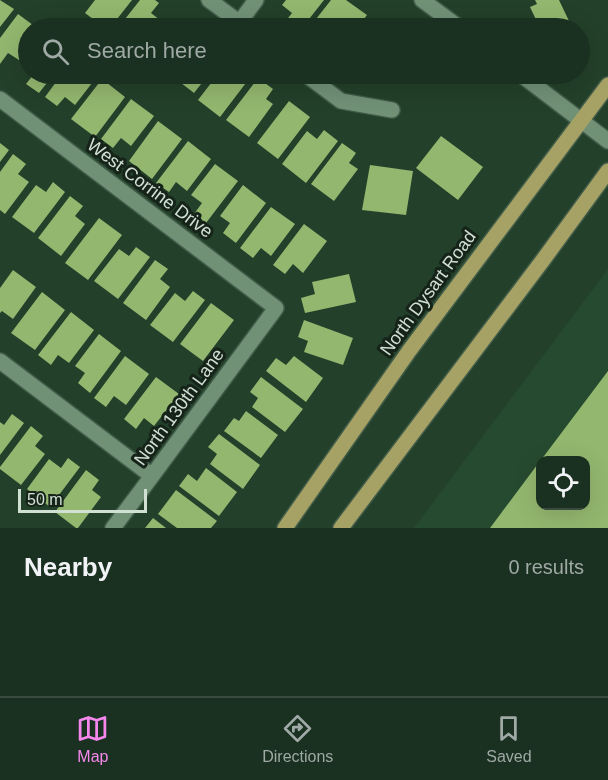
<!DOCTYPE html>
<html lang="en">
<head>
<meta charset="utf-8">
<style>
	body { margin:0; font-family:Arial,sans-serif; background:#273c2d; color:#f1f3f6 }
	.controls { position:absolute; right:18px; bottom:18px; display:grid; overflow:hidden; border-radius:12px; box-shadow:0 6px 24px #0002 }
	.controls button { width:54px; height:54px; display:grid; place-items:center; padding:0; border:0; border-bottom:2px solid #384b3e; background:#1a3020; color:#f1f3f6; font:30px sans-serif }
	.scale { position:absolute; left:18px; bottom:15px; width:129px; box-sizing:border-box; padding-left:6px; border:3px solid #d0e1d3; border-top:0; font-size:16px; line-height:21px; white-space:nowrap; color:#d0e1d3; -webkit-text-stroke:4px #162319; paint-order:stroke }
	.list { margin:0; padding:0; list-style:none }
	h2 { display:flex; justify-content:space-between; align-items:center; height:78px; margin:0; padding:0 24px; font-size:26px }
	h2 small { font-size:20px; font-weight:400; color:#9fa9a5 }
	.icon { flex:none; width:33px; height:33px; fill:none; stroke:currentColor; stroke-width:2; stroke-linecap:round; stroke-linejoin:round }
	.map { position:relative; flex:none; width:608px; height:528px; overflow:hidden }
	.search { position:absolute; background:#1a3020; box-shadow:0 6px 24px #0002; left:18px; right:18px; top:18px; height:66px; display:flex; align-items:center; gap:15px; box-sizing:border-box; padding:0 21px; border-radius:33px; color:#9fa9a5; font-size:22px }
	.sheet { height:168px; background:#1a3020 }
	nav { display:flex; justify-content:space-around; align-items:center; box-sizing:border-box; height:84px; border-top:2px solid #384b3e; background:#1a3020; font-size:16px; color:#9fa9a5 }
	nav a { display:grid; justify-items:center; gap:3px }
	nav .on { color:#f688ed }
	.map>svg:first-child { display:block }
	.built { fill:#264a2f; fill-rule:evenodd }
	.building { fill:#93b76f }
	.lines { fill:none; stroke-linecap:round; stroke-linejoin:round }
	.minor-casing { stroke:#405b48; stroke-width:18 }
	.primary-casing { stroke:#405b48; stroke-width:18 }
	.minor { stroke:#719177; stroke-width:15 }
	.primary { stroke:#a6a164; stroke-width:15 }
	.labels { text-anchor:middle; stroke-width:6; stroke-linejoin:round; paint-order:stroke }
	.street-label { font-size:18px; fill:#d0e1d3; stroke:#162319 }
</style>
</head>
<body>
<div class="map">
<svg width="608" height="528" viewBox="0 0 608 528">
	<rect width="100%" height="100%" fill="#23402a"/>
	<path class="built" d="M608,269V528H414ZM540,460H586V506H540Z"/>
	<path class="building" d="M0,0L14,9L0,27Z
		M95,0H132L110,28H105L85,13Z
		M140,0H155L159,3L151,13L160,20L154,28H118Z
		M286,0H324L302,28H294L285,22L292,13L282,5Z
		M331,0H346L367,15L357,28H309Z
		M535,0H559L569,21L553,28H540L530,7L537,4Z
		M18,14L37,28H28V47L19,60L8,53L0,64V38Z
		M34,74H54L39,93L26,84Z
		M62,74H99L75,105L65,97L57,106L45,97Z
		M174,74H209L194,93L172,76Z
		M218,74H230L233,75L234,74H249L252,75L220,117L198,100Z
		M258,78L273,89L266,99L273,104L249,137L226,120Z
		M102,79L125,97L95,137L71,119Z
		M131,99L154,116L131,146L121,138L113,148L101,139Z
		M289,101L310,117L278,159L257,143Z
		M158,121L182,139L152,179L129,161Z
		M324,130L338,141L306,183L282,164L307,131L317,139Z
		M441,136L483,167L458,200L416,168Z
		M188,141L211,159L187,191L176,182L169,192L156,183Z
		M0,143L9,150L0,162Z
		M342,143L356,153L349,163L358,169L334,201L311,184Z
		M13,154L26,164L18,174L29,182L5,214L0,210V172Z
		M215,164L238,181L206,223L194,214L202,203L191,195Z
		M370,165L413,171L406,215L362,210Z
		M53,182L65,192L34,233L12,217L36,185L46,192Z
		M243,185L266,203L236,243L223,233L230,223L220,216Z
		M70,196L83,206L75,216L85,224L61,256L38,238Z
		M271,207L295,224L271,256L261,248L253,258L240,248Z
		M99,218L122,235L88,280L65,263Z
		M304,224L327,241L303,273L293,264L285,274L273,265Z
		M136,247L150,257L118,299L94,281L119,249L129,256Z
		M155,260L168,269L160,279L170,287L146,320L123,303Z
		M13,270L36,287L13,319L2,311L0,313V288Z
		M349,274L356,302L305,313L301,298L315,294L312,282Z
		M193,291L205,300L173,342L150,325L175,293L185,301Z
		M42,292L65,310L35,350L11,333Z
		M211,303L234,320L203,361L180,344Z
		M71,312L94,330L69,363L58,355L51,365L38,355Z
		M304,320L353,338L343,365L304,352L308,341L298,337Z
		M99,334L121,351L90,393L78,383L85,373L75,366Z
		M125,356L149,374L126,405L114,396L106,407L94,398Z
		M294,356L323,378L306,402L266,371L276,358L286,365Z
		M608,371V528H490L540,461V506H586V460H541Z
		M156,377L179,394L154,426L144,418L136,429L124,419Z
		M261,377L303,409L285,432L252,407L258,398L250,392Z
		M246,411L278,435L261,458L224,431L234,418L239,421Z
		M12,414L24,423L0,455V422L4,425Z
		M31,426L43,436L35,446L45,454L21,485L0,469V467Z
		M219,434L260,465L243,489L210,464L217,454L208,447Z
		M68,458L80,467L50,507L27,489L49,459L61,468Z
		M206,468L237,492L219,516L179,486L188,474L197,481Z
		M86,470L99,480L92,490L101,497L78,528H76L55,512Z
		M176,490L217,521L211,528H177L158,514Z
		M153,518L166,528H145Z"/>
	<g class="lines">
		<defs>
			<path id="minor" d="M209,0L247,28
				M422,0L460,28
				M239,23L256,0
				M305,74L341,101L392,110
				M520,74L608,141
				M0,99L276,308L152,476L113,528
				M0,361L152,476"/>
			<path id="primary" d="M285,528L409,351L608,85
				M341,528L543,260L608,171"/>
		</defs>
		<use href="#minor" class="minor-casing"/>
		<use href="#primary" class="primary-casing"/>
		<use href="#minor" class="minor"/>
		<use href="#primary" class="primary"/>
	</g>
	<g class="labels">
		<g class="street-label">
			<text transform="translate(150 188) rotate(37)" y="6">West Corrine Drive</text>
			<text transform="translate(428 293) rotate(-54)" y="6">North Dysart Road</text>
			<text transform="translate(179 407) rotate(-54)" y="6">North 130th Lane</text>
		</g>
	</g>
</svg>
<div class="controls">
<button><svg class="icon" aria-label="locate" viewBox="0 0 24 24"><circle cx="12" cy="12" r="6"/><path d="M12 2v4M12 18v4M2 12h4M18 12h4"/></svg></button>
</div>
<div class="scale">50 m</div>
<div class="search"><svg class="icon" aria-label="search" viewBox="0 0 24 24"><circle cx="10" cy="10" r="6"/><path d="M15 15l6 6"/></svg>Search here</div>
</div>
<section class="sheet">
<h2>Nearby<small>0 results</small></h2>
<ul class="list">
</ul>
</section>
<nav>
<a class="on"><svg class="icon" aria-label="map" viewBox="0 0 24 24"><path d="M3 6l6-2 6 2 6-2v14l-6 2-6-2-6 2zM9 4v14M15 6v14"/></svg>Map</a>
<a><svg class="icon" aria-label="directions" viewBox="0 0 24 24"><path d="M12 3l9 9-9 9-9-9zM9 14v-3h6M13 9l2 2-2 2"/></svg>Directions</a>
<a><svg class="icon" aria-label="saved" viewBox="0 0 24 24"><path d="M7 4h10v16l-5-4-5 4z"/></svg>Saved</a>
</nav>
</body>
</html>
